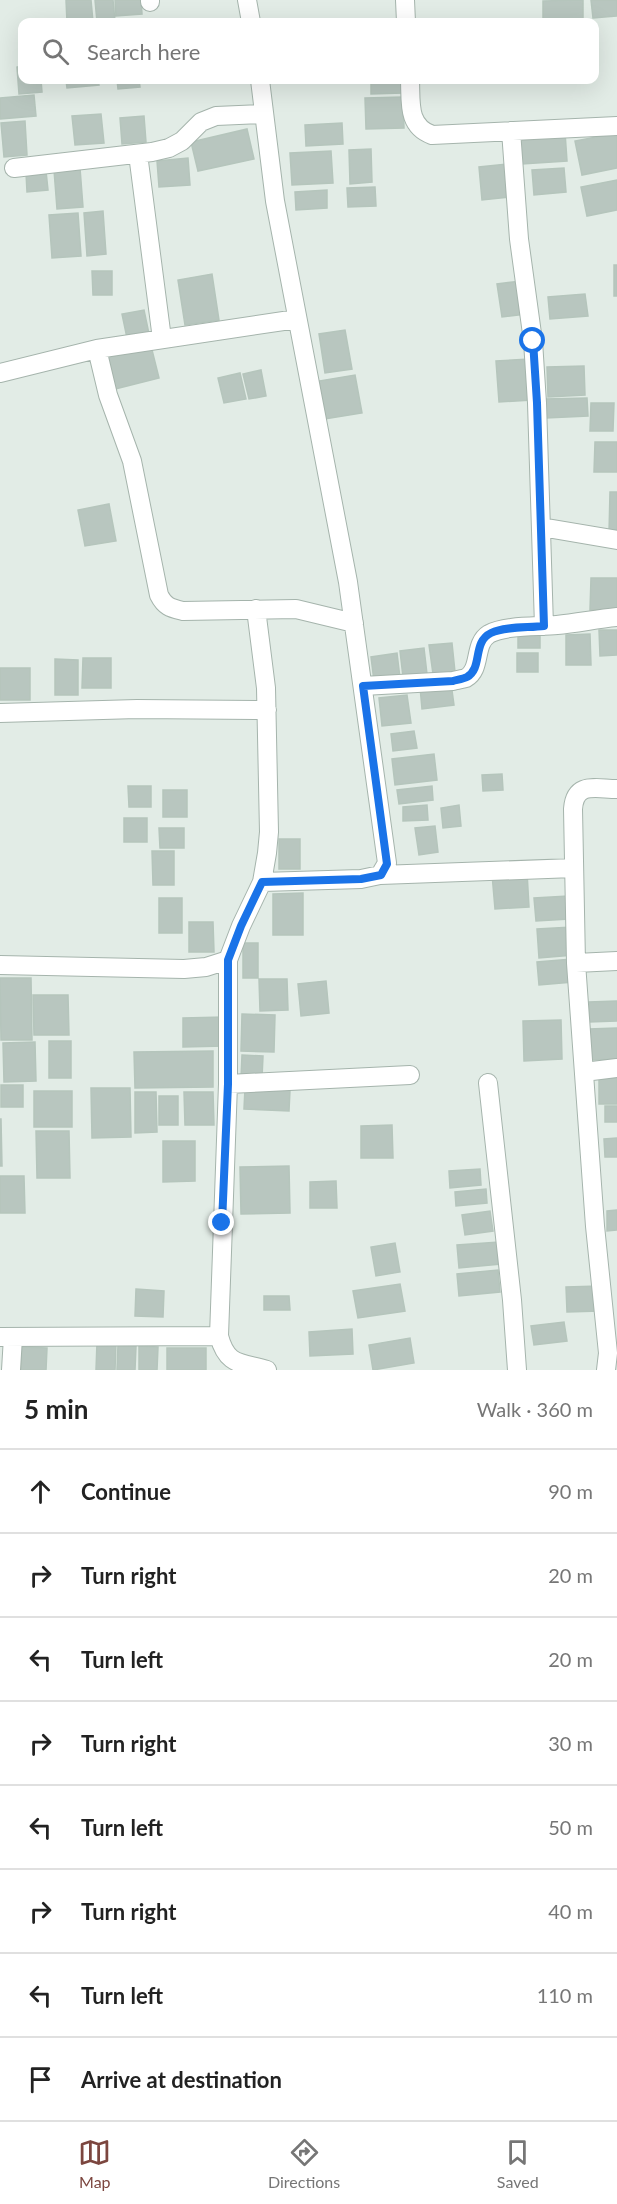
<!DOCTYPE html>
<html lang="en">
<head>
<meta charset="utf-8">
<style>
	body { margin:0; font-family:Lato,sans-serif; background:#f2f2f2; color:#222 }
	.stop { position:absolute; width:18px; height:18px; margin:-14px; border:4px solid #1a73e8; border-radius:50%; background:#fff }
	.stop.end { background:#1a73e8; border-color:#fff; box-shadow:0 2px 6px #0008 }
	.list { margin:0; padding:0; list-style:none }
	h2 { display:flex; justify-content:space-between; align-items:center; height:78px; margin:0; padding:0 24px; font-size:26px }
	h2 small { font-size:20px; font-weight:400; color:#767676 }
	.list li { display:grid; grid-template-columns:39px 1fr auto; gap:18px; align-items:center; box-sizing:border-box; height:84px; padding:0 24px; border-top:2px solid #e0e0e0 }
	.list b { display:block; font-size:22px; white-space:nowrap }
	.list em { font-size:20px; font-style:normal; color:#767676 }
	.icon { flex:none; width:33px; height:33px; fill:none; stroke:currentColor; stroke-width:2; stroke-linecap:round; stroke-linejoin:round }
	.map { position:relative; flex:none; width:617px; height:1370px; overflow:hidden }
	.search { position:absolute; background:#fff; box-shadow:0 6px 24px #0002; left:18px; right:18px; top:18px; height:66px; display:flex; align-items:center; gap:15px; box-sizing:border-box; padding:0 21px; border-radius:12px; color:#767676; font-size:22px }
	.sheet { height:750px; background:#fff }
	nav { display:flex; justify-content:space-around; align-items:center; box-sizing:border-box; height:84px; border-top:2px solid #e0e0e0; background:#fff; font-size:16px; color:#767676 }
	nav a { display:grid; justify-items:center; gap:3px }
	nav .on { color:#7c463f }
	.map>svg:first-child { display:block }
	.building { fill:#b8c6bf; stroke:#b5c5bc; stroke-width:1.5 }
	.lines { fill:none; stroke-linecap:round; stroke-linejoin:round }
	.minor-casing { stroke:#a5b4ac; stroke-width:20 }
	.minor { stroke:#fff; stroke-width:18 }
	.route { stroke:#1a73e8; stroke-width:8 }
</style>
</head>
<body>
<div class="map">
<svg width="617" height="1370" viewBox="0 0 617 1370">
	<rect width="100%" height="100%" fill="#e2ece6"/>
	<path class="building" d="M66,0H91L93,22H67Z
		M95,0H113L115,21L97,22Z
		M115,0H141L142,14L116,16Z
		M583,0V20L543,21V1Z
		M591,0H617V16L593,18Z
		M22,66V80H41L42,92L19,94L17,67Z
		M66,80H98L99,85L67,88Z
		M117,80H139L140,87L118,89Z
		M371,80H403V93L371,94Z
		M34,95L36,116L0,119V98Z
		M403,97L404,128L366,129L365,98Z
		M101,114L104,143L75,145L72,116Z
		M144,116L146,142L122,144L120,118Z
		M25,121L27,155L4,157L1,123Z
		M342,123L343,144L306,146L305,125Z
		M247,129L254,159L198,171L191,142Z
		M565,132L567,161L522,164L520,136Z
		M617,133V168L582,175L575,141Z
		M371,149L372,182L350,184L349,150Z
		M331,151L333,183L292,185L290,153Z
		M188,158L190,185L159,187L157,161Z
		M507,164L510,197L482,200L479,167Z
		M80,168L83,207L57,209L54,170Z
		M564,168L566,192L534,195L532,170Z
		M46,171L48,190L27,192L26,173Z
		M617,180V210L587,216L581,187Z
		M375,187L376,206L348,207L347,188Z
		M327,190V208L296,210L295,192Z
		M103,211L106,254L87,256L84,213Z
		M78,213L81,256L52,258L49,215Z
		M614,265H617V296H614Z
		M92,271H112V295H93Z
		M212,274L219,320L185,325L178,280Z
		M521,281L526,314L502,317L497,284Z
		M585,294L588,316L550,319L548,297Z
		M144,310L149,334L127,338L122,314Z
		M345,330L352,369L325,373L319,334Z
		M151,346L159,378L111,390L103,358Z
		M529,359L532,400L499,402L496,361Z
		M584,366L585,395L548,397L547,367Z
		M261,370L266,396L249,399L243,374Z
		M240,373L246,399L224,403L218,378Z
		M355,375L362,413L325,419L319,381Z
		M587,398L588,416L546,418L545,399Z
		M591,403H614L613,431H590Z
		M595,442H617V472H594Z
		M610,492H617V533H609Z
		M109,504L116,541L85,546L78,510Z
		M591,578H617V610H590Z
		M599,630H617V655L600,656Z
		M518,634H540V648H518Z
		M590,634L591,665H566V635Z
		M452,643L455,672L433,674L429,645Z
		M424,648L427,674L403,677L400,651Z
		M397,653L400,678L374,681L371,657Z
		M517,653H538V672H517Z
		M83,658H111V688H82Z
		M55,659L78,660V695H55Z
		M0,668H30V700H0Z
		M451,683L454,705L422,709L420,687Z
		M407,695L411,723L382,726L379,698Z
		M414,731L417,748L393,751L391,734Z
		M434,754L437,780L395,785L392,759Z
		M502,774L503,790L483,791L482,775Z
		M128,786H151V807H129Z
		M432,786L433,800L399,804L397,790Z
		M163,790H187V817H163Z
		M427,805L428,820L403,821V807Z
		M459,805L461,826L443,828L441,808Z
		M124,818H147V842H124Z
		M435,826L438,852L419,855L415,828Z
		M159,828H184V848H160Z
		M279,839H300V869H279Z
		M152,851H174V885H153Z
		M527,872L529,907L495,909L492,874Z
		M303,893V935H273V894Z
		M568,896L569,919L536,921L534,898Z
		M159,898H182V933H159Z
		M189,922H213L214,952H189Z
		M572,927L574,955L539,958L537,929Z
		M243,943H258V978H243Z
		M572,959L573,982L539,985L537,962Z
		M0,978H31L32,1040H1Z
		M259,979H287L288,1010L260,1011Z
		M326,981L329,1013L301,1016L298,984Z
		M33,995H68L69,1035H34Z
		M617,1001V1021L589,1022V1002Z
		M242,1014L275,1015L274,1052L241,1051Z
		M224,1017L225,1046L183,1047V1018Z
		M561,1020L562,1059L524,1061L523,1021Z
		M617,1028V1059L590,1060L589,1029Z
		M49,1041H71V1078H49Z
		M35,1042L36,1081L4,1082L3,1043Z
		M213,1051V1087L135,1088L134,1052Z
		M242,1055L263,1056L262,1078H241Z
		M617,1078V1104H599V1079Z
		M1,1085H23V1107H1Z
		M91,1088H130L131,1137L92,1138Z
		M245,1088L290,1090L289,1111L244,1109Z
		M34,1091H72V1127H34Z
		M135,1092H156L157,1132L135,1133Z
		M184,1092H213L214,1125H185Z
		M159,1096H178V1125H159Z
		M605,1106H617V1122H605Z
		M0,1119H1L2,1166H0Z
		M392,1125L393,1158H361V1126Z
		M36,1131H69L70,1178H37Z
		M617,1138V1157H605L604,1139Z
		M163,1141H195V1181L163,1182Z
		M289,1166L290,1213L241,1214L240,1167Z
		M480,1169L481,1185L450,1188L449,1171Z
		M0,1176H24L25,1213H0Z
		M336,1181L337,1208H310V1182Z
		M486,1189L487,1203L456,1206L455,1192Z
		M617,1210V1230L607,1231V1211Z
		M490,1211L493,1231L465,1235L462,1215Z
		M499,1242L501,1264L459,1268L457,1245Z
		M395,1243L400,1272L376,1276L371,1247Z
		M498,1270L500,1292L459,1296L457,1274Z
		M400,1284L405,1311L358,1318L353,1291Z
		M599,1286L600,1311L567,1312L566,1287Z
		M136,1289L164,1291L163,1317L135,1316Z
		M264,1296H289L290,1310H264Z
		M564,1322L567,1341L534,1345L531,1326Z
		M352,1329L353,1354L310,1356L309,1332Z
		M410,1338L414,1363L373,1370L369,1345Z
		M97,1342L116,1343L115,1370H96Z
		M118,1345L136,1346L135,1370H117Z
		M139,1346L158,1347L157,1370H139Z
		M22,1347L47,1348L46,1370H21Z
		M167,1348H206V1370H167Z"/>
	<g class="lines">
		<defs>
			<path id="minor" d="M150,0V2
				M247,0L251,22
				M405,0L406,22
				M260,80L275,201L348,582L387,863L380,875L361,879L262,882
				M410,80C411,102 407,126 432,135L617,126
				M511,131L519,239L533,341L537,403L544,626
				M138,154L162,339
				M14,168L152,152L169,148L182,141L201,122L216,116L264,114
				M97,349L108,395L132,461L159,595C165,607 171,608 183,611L296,609L354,623
				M0,373L97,349L297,319
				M541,527L617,540
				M256,609L266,688L269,832L267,853L262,882L241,926L228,960V1084L219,1336C227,1366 240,1362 267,1370
				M363,686L453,681C456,680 463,679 466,678C482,669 473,644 489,634C505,625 538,627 557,625C577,623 597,619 617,617
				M0,713L137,709L267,710
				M380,875L574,868
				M576,963L617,961
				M0,965L184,969L206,967L228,960
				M584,1072L617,1068
				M488,1083L512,1300L517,1370
				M228,1084L410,1075
				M0,1337L219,1336
				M11,1370L13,1337
				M606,1370L608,1353L595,1226L576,963L573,809C575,781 596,789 617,789"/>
		</defs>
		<use href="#minor" class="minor-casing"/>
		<use href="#minor" class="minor"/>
	</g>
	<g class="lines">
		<path class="route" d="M222,1223L228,1084V960L241,926L262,882L361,879L381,875L387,864L363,686L453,681C456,680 463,679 467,677C483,668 472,642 491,633C506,626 528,628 544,626L537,403L533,341"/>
	</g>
</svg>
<div class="stop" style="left:533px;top:341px"></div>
<div class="stop end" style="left:222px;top:1223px"></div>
<div class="search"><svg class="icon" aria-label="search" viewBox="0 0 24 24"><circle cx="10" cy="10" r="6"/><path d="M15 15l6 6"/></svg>Search here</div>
</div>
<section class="sheet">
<h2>5 min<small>Walk · 360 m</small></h2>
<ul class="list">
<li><svg class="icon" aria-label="ahead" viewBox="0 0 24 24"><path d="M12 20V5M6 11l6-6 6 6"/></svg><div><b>Continue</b></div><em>90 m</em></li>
<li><svg class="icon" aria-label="right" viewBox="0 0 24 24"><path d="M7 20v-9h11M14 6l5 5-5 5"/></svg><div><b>Turn right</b></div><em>20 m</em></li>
<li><svg class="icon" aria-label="left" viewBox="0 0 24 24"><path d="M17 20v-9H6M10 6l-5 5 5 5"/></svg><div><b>Turn left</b></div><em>20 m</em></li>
<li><svg class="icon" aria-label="right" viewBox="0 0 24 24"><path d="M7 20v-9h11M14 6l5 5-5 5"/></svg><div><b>Turn right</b></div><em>30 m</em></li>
<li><svg class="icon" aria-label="left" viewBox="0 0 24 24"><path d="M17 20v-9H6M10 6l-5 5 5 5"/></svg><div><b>Turn left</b></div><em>50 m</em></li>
<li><svg class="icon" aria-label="right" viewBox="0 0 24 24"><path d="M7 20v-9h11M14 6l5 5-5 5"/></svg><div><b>Turn right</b></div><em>40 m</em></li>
<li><svg class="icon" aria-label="left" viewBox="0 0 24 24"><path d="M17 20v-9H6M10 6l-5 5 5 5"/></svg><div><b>Turn left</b></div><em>110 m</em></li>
<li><svg class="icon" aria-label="arrive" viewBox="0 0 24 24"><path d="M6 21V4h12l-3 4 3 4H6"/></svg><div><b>Arrive at destination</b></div></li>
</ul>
</section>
<nav>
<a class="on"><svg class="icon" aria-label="map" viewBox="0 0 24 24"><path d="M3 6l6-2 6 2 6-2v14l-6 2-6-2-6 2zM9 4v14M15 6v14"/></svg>Map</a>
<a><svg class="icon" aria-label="directions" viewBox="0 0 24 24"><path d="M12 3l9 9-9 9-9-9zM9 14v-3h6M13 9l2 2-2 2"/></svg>Directions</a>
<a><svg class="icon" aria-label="saved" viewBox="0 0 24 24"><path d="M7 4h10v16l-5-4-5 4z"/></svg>Saved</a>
</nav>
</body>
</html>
